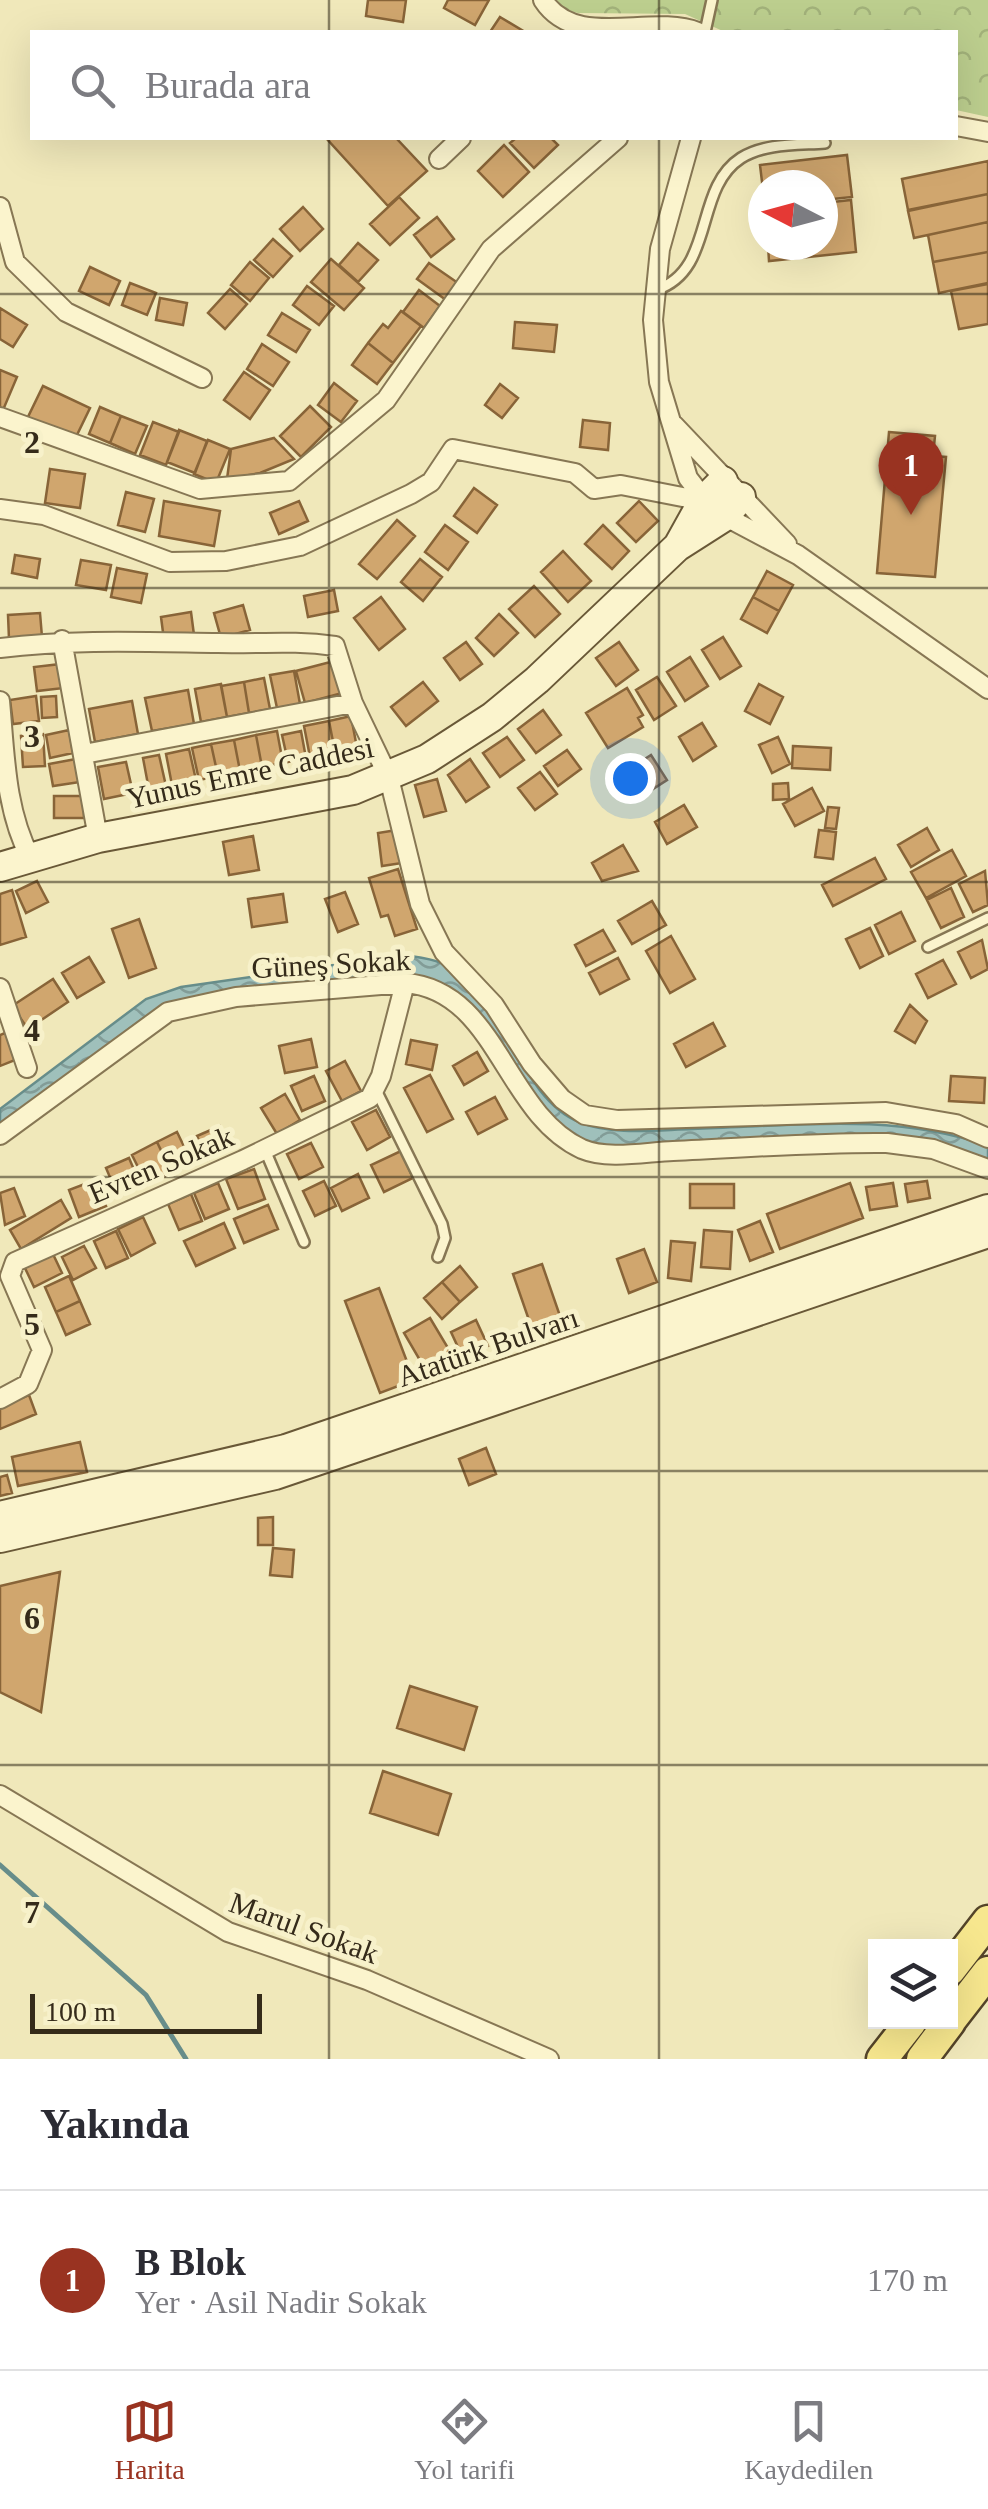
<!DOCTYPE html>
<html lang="tr">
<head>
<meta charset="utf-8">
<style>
	body { margin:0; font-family:Georgia,serif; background:#f2f2f3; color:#2b2b33 }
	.controls { position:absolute; right:30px; bottom:30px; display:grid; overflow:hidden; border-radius:0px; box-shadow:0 10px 40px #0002 }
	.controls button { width:90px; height:90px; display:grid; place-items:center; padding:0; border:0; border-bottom:2px solid #e1e1e2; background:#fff; color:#2b2b33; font:50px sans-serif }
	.compass { position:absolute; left:748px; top:170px; width:90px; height:90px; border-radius:50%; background:#fff; box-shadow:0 10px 40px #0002; rotate:276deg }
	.scale { position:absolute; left:30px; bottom:25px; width:232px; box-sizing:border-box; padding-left:10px; border:5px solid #352b1a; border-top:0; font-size:28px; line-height:35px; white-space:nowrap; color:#352b1a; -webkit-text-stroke:8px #f7f1ca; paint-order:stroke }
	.you { position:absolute; left:630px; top:778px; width:35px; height:35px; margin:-25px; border:8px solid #fff; border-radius:50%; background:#1a73e8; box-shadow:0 0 0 15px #1a73e833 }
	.badge { display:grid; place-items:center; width:65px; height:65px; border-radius:50%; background:#993321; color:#fff; font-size:32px; font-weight:700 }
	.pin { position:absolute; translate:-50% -82px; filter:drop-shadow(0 2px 5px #0008) }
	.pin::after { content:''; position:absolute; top:52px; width:35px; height:30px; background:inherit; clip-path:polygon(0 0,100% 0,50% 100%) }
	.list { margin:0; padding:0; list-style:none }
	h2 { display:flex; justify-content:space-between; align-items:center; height:130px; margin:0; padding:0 40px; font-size:42px }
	h2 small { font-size:32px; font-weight:400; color:#7c7c81 }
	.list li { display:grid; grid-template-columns:65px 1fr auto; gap:30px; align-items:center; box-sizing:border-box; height:180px; padding:0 40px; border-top:2px solid #e1e1e2 }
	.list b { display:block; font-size:38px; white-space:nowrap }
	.list p { margin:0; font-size:32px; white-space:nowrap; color:#7c7c81 }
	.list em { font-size:32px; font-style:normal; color:#7c7c81 }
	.icon { flex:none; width:55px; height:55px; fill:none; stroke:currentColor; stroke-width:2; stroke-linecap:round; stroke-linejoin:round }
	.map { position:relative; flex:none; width:988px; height:2059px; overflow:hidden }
	.search { position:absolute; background:#fff; box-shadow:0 10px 40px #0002; left:30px; right:30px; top:30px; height:110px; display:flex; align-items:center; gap:25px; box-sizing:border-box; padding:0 35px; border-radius:0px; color:#7c7c81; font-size:38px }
	.sheet { height:310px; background:#fff }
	nav { display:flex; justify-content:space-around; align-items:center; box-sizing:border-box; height:140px; border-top:2px solid #e1e1e2; background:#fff; font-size:28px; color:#7c7c81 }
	nav a { display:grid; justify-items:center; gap:5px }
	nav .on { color:#993321 }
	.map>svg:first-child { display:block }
	.forest { fill:url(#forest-crowns) }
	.water { fill:url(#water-waves); stroke:#678d8a; stroke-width:2.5 }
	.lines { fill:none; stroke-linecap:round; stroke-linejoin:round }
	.stream { stroke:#678d8a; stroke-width:5 }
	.building { fill:#d0a66e; stroke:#886438; stroke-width:2.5 }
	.lane-casing { stroke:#877754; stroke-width:14 }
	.street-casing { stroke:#877754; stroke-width:22 }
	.secondary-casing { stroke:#695837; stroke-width:32 }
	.primary-casing { stroke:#544429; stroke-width:35 }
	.lane { stroke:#fbf4cd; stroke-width:9 }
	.street { stroke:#fbf4cd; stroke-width:18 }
	.secondary { stroke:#fbf4cd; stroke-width:28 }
	.primary { stroke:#f7e78e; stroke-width:30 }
	.grid { fill:none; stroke:#352b1a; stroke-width:2.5; stroke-opacity:0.55 }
	.labels { text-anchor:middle; stroke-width:10; stroke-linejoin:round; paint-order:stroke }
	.street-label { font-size:30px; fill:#352b1a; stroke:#f7f1ca }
	.grid-label { font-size:32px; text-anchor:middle; font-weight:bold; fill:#352b1a; stroke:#f7f1ca; stroke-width:10; stroke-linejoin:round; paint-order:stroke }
</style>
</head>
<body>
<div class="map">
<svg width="988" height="2059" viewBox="0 0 988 2059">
	<defs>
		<pattern id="forest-crowns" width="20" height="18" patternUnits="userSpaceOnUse" patternTransform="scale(2.5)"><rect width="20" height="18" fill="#bcce8e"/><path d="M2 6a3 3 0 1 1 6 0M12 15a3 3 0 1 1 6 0" fill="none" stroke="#a2b17a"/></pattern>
		<pattern id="water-waves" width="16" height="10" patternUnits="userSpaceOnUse" patternTransform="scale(2.5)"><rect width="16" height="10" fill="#9fc0bb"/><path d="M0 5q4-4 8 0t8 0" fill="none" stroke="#829c97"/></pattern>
	</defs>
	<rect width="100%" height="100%" fill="#f0e8ba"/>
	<path class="forest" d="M554,0H988V117L956,110V32H725L685,14L578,13L562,9Z"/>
	<path class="water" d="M403,955C415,957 430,958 441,963C504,991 517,1097 579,1122C614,1136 656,1130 693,1129C791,1126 894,1112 988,1146V1163L935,1145L621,1148L585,1143L555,1125L487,1029L416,977L394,975L173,1002L142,1019L0,1126V1109L146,999L181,987Z"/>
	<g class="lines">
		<path class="stream" d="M0,1865L146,1995L186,2059"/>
	</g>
	<path class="building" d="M368,0H406L403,22L366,16Z
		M448,0H489L475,25L444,8Z
		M500,17L525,32H490Z
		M326,138H396L427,171L388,206Z
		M516,138H551L558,145L534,168L510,143Z
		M504,145L529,172L503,197L478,171Z
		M847,155L852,197L823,200V185H763V190L760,165Z
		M988,161V194L908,210L902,179Z
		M988,194V222L914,238L908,211Z
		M399,197L419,218L390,245L370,224Z
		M851,200L856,252L769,261L768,245H823V203Z
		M303,207L323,229L300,251L280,229Z
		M437,217L454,239L431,257L414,235Z
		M988,222V252L933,262L928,235Z
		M273,239L292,256L273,277L254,260Z
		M358,243L378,260L358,282L339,265Z
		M988,252V283L939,293L933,262Z
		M331,259L364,288L344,310L311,282Z
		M250,262L269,278L250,301L231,285Z
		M429,263L458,283L446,300L417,279Z
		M90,267L120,281L109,305L79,291Z
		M130,283L156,293L147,315L122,305Z
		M988,284V324L959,329L951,291Z
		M307,286L334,306L319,325L293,305Z
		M230,289L247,304L225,329L208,313Z
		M419,290L440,306L424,328L403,312Z
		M160,298L187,303L183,325L156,320Z
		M0,308L27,325L13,347L0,339Z
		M401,311L421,326L393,363L368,343L383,324L388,328Z
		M282,313L310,330L296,352L268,335Z
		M515,322L557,325L554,352L513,348Z
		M368,343L393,363L377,384L352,365Z
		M262,344L289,362L273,386L247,369Z
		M0,370L17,377L3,410L0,409Z
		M244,372L270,390L250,419L224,400Z
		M334,383L357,401L341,422L318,405Z
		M500,384L518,398L502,418L485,405Z
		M43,386L90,408L74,441L27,419Z
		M310,406L331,427L301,457L280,436Z
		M100,407L121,416L110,443L89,434Z
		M121,416L147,426L135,454L110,443Z
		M583,420L610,423L608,450L580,447Z
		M153,422L179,432L166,465L140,455Z
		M179,430L207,441L195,473L167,462Z
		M889,432L935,436L933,456L946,457L935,577L877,573Z
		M274,438L294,459L260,473L227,479L231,449Z
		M208,440L230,449L216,483L194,474Z
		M50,469L85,474L80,508L45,503Z
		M474,488L497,505L477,533L454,516Z
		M126,492L154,499L145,532L118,525Z
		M164,501L220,511L214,546L159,536Z
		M299,501L308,521L279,534L270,513Z
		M639,501L658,521L636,542L617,523Z
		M397,520L415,536L377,579L359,564Z
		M445,525L468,542L448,570L425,552Z
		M603,525L629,551L612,569L585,544Z
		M563,551L591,581L568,602L541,572Z
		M15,555L40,559L37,578L12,573Z
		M420,559L442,577L423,601L401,582Z
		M81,560L111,565L106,590L76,585Z
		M117,568L147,574L141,603L111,597Z
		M767,571L793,585L779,611L753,597Z
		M534,586L560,614L535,637L509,609Z
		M334,590L338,611L308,617L304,596Z
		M381,597L405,629L379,650L354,618Z
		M753,597L779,611L767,633L741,619Z
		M243,605L250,630L221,638L214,613Z
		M191,612L194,635L164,640L161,617Z
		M40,613L42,637L9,639L8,615Z
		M499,614L518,633L494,656L476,638Z
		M723,637L741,666L720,679L702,650Z
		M466,642L482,664L460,680L444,658Z
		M619,642L638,670L616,686L596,658Z
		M690,657L708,686L685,701L667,672Z
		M338,660L346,692L305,703L296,671Z
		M61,664L64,688L37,691L34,667Z
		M294,671L300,704L277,708L270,675Z
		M657,677L676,706L654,720L636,690Z
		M264,678L270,709L249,713L244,682Z
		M244,682L249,713L227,717L221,686Z
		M423,682L438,701L406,726L391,707Z
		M221,684L227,717L201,722L195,689Z
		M759,684L783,697L770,724L745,711Z
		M627,688L643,715L638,718L643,727L608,748L586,713Z
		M188,690L194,724L152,731L145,698Z
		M36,696L39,721L13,724L10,700Z
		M56,696L57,717L42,718L41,697Z
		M132,701L138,734L95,742L89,709Z
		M543,710L561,735L536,753L518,729Z
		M351,716L357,748L335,752L329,721Z
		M329,721L335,752L310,757L304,726Z
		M702,723L716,746L693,761L679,737Z
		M69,730L73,753L50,758L46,735Z
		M277,731L283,763L262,767L256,735Z
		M301,731L306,758L288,762L282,735Z
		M43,734L45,766L23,767L21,736Z
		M256,735L262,767L240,771L234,740Z
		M507,737L524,760L500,777L483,753Z
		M778,737L790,764L772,773L759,745Z
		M234,740L240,771L218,776L211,744Z
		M211,744L218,776L199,780L192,748Z
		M793,746L831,748L830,770L792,768Z
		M189,749L196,780L172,785L166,754Z
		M567,750L581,769L558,786L544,766Z
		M159,755L166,786L149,790L143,758Z
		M651,755L667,780L639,798L623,773Z
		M76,759L80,782L53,786L49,764Z
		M470,759L489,787L466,802L448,775Z
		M126,762L133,793L104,799L98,767Z
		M540,772L557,794L535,810L518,788Z
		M437,779L446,811L424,817L415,785Z
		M788,783L789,799L773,800V784Z
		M812,788L824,811L795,826L783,804Z
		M54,796H84V818H54Z
		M684,805L697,827L667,844L655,822Z
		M828,807L839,808L836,829L825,828Z
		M927,828L939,850L911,867L898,845Z
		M397,830L402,863L382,866L378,833Z
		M819,830L836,832L833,859L815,857Z
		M253,836L259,870L229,875L223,842Z
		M623,845L638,871L602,881L592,863Z
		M952,850L966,876L926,898L911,872Z
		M875,858L886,879L833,906L822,885Z
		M398,869L417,929L395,936L388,915L381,917L369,878Z
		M985,871L988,905L973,912L959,884Z
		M37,881L48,902L26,913L16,891Z
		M951,888L964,917L941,928L927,900Z
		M12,890L26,937L0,945V894Z
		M345,892L358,924L338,932L325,899Z
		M283,894L287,922L252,927L248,899Z
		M652,901L666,925L632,944L618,921Z
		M901,912L915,941L889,954L875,925Z
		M139,919L156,968L129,978L112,929Z
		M870,928L883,956L860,968L846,939Z
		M603,930L615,951L586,966L575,945Z
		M671,936L695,979L670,993L646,951Z
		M982,940L988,969L971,978L958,952Z
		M89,957L104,982L77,998L62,973Z
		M618,958L629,979L600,994L589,973Z
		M943,960L956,984L928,998L916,974Z
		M53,979L68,1002L28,1029L12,1006Z
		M910,1005L927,1021L915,1043L895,1031Z
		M713,1023L725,1046L686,1067L674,1044Z
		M10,1031L20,1058L0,1066V1035Z
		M311,1039L317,1067L285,1073L279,1046Z
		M411,1040L437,1045L432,1070L406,1064Z
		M477,1052L488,1071L464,1085L453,1066Z
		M345,1061L361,1091L342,1101L326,1071Z
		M430,1075L453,1119L427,1132L404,1088Z
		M314,1076L325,1101L302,1111L291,1086Z
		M951,1076L985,1078L984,1103L949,1101Z
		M285,1094L300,1120L277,1134L261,1108Z
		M495,1097L507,1119L478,1134L466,1112Z
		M376,1110L390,1137L367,1150L352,1122Z
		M220,1126L230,1149L207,1160L197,1136Z
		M177,1132L192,1163L172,1173L157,1142Z
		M157,1142L172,1173L147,1185L132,1155Z
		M311,1143L323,1167L299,1179L287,1154Z
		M401,1151L413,1178L384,1192L371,1165Z
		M129,1158L141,1186L118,1196L106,1168Z
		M254,1169L265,1199L238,1209L226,1179Z
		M358,1174L369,1198L342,1211L331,1188Z
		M95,1180L106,1206L79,1217L69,1190Z
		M324,1181L336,1206L315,1216L303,1191Z
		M927,1181L930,1198L908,1202L905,1184Z
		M218,1183L229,1209L205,1219L194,1193Z
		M850,1183L863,1218L780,1249L767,1214Z
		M893,1183L897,1206L870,1210L866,1187Z
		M690,1184H734V1208H690Z
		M14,1188L25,1216L5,1225L0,1193Z
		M191,1194L202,1221L179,1230L168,1204Z
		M61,1200L71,1218L21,1249L10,1230Z
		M268,1205L278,1229L244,1243L234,1219Z
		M143,1217L155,1243L131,1256L118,1229Z
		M760,1221L773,1252L750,1261L738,1230Z
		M224,1223L235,1248L196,1266L184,1241Z
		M704,1230L732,1232L730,1269L701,1267Z
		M116,1231L128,1258L106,1268L94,1241Z
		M671,1241L695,1243L691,1281L668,1278Z
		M84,1246L96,1268L73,1280L62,1257Z
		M644,1249L657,1282L629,1293L617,1259Z
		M52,1252L62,1273L34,1287L24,1266Z
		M542,1264L560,1316L531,1326L513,1274Z
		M460,1266L477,1287L460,1302L442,1282Z
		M69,1276L80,1301L56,1312L45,1287Z
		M442,1282L460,1302L442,1319L424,1298Z
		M379,1288L414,1380L380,1393L345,1301Z
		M80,1301L90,1324L66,1335L56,1312Z
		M430,1318L454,1358L428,1374L404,1333Z
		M476,1320L488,1346L463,1358L451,1332Z
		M29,1395L36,1414L0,1429V1407Z
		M80,1442L87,1472L18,1486L12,1457Z
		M486,1448L496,1474L469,1485L459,1459Z
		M7,1475L12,1493L0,1496V1477Z
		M273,1517V1545H258V1518Z
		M273,1548L294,1550L292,1577L270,1575Z
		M60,1572L41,1712L0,1692V1586Z
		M410,1686L477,1707L464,1750L397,1728Z
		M383,1771L451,1794L438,1835L370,1813Z"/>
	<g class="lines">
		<defs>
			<path id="lane" d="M705,32L712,0
				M656,290C716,270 693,189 741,158C765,143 798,145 825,143
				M928,947L988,918
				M376,1090L442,1224L445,1238L438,1257
				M265,1150L304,1242"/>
			<path id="street" d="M543,0C576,51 650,13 698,32
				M956,126L988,132
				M691,138L660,249L653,320L659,382L688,478L713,510L798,555L988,689
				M439,159L461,138
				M0,207L15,262L66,312L202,378
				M0,417L200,489L289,481L386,400L491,249L618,138
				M674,425L787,544
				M0,509L44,515L170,562L226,561L300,546L411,494L431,482L453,449L575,473L594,489L621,485L703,501
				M62,640L98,838
				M0,648C73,639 145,642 218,643C260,644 293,640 335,646L353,703L389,778L420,904L444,952L494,1005L532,1064L562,1099L585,1115L617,1120L886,1112L956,1124L988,1138
				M0,701C5,754 5,809 30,857
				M84,754L353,703
				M0,988L27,1068
				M0,1135L168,1012L236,997L405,983C497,990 504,1113 582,1149C608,1160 646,1152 673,1151C744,1148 816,1142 887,1143L933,1149L988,1169
				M0,1399L28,1384L42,1350L10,1276L15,1262L243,1160L370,1098L381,1076L405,983
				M0,1795L228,1932L367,1980L549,2059"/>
			<path id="secondary" d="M678,546L703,501L723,481
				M0,867L98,838L353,790L427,759L492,717L537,680L677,547L724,517L741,497
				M0,1516L286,1449L988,1209
				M0,1538L275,1475L988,1233"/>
			<path id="primary" d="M950,1970L988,1921
				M950,2021L988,1972
				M882,2059L911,2022
				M922,2059L950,2022"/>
		</defs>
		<use href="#lane" class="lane-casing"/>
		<use href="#street" class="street-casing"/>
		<use href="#secondary" class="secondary-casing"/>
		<use href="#primary" class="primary-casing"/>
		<use href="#lane" class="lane"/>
		<use href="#street" class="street"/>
		<use href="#secondary" class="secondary"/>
		<use href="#primary" class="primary"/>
	</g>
	<path class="grid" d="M329,0V32M659,0V32M329,138V2059M659,138V2059M0,294H988M0,588H988M0,882H988M0,1177H988M0,1471H988M0,1765H988"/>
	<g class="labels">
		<g class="street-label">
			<text transform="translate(250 773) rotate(-12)" y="10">Yunus Emre Caddesi</text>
			<text transform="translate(331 964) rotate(-3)" y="10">Güneş Sokak</text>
			<text transform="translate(161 1165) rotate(-23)" y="10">Evren Sokak</text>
			<text transform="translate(488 1347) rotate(-19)" y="10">Atatürk Bulvarı</text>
			<text transform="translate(304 1928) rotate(20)" y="10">Marul Sokak</text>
		</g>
	</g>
	<g class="grid-label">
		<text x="32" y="453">2</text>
		<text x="32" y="747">3</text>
		<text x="32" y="1041">4</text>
		<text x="32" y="1335">5</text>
		<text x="32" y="1629">6</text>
		<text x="32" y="1923">7</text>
	</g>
</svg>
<div class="controls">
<button><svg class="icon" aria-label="layers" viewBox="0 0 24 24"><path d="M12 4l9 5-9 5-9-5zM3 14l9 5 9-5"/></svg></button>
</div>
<svg class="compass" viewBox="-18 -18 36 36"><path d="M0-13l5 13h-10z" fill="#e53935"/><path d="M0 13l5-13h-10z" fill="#7c7c81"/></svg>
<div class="scale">100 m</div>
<div class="you"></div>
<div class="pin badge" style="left:911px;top:515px">1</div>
<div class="search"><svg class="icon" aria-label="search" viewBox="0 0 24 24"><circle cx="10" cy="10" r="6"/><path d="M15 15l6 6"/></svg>Burada ara</div>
</div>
<section class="sheet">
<h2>Yakında<small></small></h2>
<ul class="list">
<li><span class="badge">1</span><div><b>B Blok</b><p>Yer · Asil Nadir Sokak</p></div><em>170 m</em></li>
</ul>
</section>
<nav>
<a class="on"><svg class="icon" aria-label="map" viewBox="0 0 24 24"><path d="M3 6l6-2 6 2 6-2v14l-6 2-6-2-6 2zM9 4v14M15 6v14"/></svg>Harita</a>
<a><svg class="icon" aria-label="directions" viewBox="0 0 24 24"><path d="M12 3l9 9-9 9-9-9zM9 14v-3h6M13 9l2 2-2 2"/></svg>Yol tarifi</a>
<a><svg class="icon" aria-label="saved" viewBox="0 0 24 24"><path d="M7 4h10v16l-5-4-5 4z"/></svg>Kaydedilen</a>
</nav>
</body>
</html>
